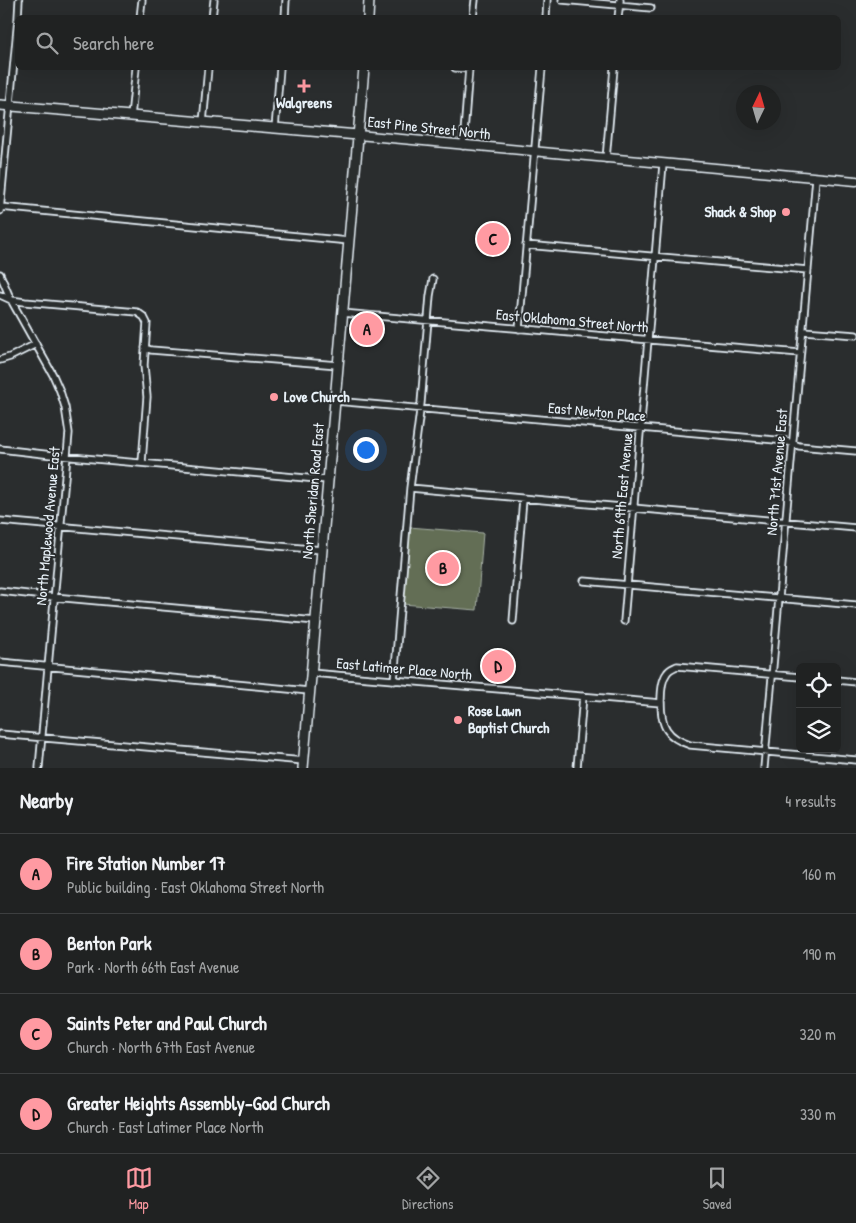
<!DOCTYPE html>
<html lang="en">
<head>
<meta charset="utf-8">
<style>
	body { margin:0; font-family:"Patrick Hand",sans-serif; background:#282a2a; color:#f1f3f6 }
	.controls { position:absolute; right:15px; bottom:15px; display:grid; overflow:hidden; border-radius:8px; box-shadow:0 5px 20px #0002 }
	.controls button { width:45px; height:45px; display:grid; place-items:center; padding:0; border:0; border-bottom:1px solid #3d3f40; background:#202222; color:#f1f3f6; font:25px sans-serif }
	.compass { position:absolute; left:736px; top:85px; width:45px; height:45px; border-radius:50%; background:#202222; box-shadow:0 5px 20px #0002; rotate:5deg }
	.you { position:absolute; left:365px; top:449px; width:18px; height:18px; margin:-12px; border:4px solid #fff; border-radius:50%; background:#1a73e8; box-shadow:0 0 0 8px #1a73e833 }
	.badge { display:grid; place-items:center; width:32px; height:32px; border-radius:50%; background:#ff9aa2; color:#111; font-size:16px; font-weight:700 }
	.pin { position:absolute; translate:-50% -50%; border:2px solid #fff; box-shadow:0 1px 5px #0006 }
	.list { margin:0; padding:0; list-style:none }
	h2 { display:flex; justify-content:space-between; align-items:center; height:65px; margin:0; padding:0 20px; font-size:21px }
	h2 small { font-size:16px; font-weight:400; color:#a2a4a5 }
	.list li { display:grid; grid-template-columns:32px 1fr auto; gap:15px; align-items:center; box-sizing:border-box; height:80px; padding:0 20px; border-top:1px solid #3d3f40 }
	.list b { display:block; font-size:19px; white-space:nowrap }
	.list p { margin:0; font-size:16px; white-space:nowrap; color:#a2a4a5 }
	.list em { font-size:16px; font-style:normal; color:#a2a4a5 }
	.icon { flex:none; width:28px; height:28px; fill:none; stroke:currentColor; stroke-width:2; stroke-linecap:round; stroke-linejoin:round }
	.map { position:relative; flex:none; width:856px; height:768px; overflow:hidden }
	.search { position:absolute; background:#202222; box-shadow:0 5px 20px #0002; left:15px; right:15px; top:15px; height:55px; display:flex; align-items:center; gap:12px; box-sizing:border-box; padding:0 18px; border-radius:8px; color:#a2a4a5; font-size:19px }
	.sheet { height:385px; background:#202222 }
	nav { display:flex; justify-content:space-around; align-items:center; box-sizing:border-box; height:70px; border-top:1px solid #3d3f40; background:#202222; font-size:14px; color:#a2a4a5 }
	nav a { display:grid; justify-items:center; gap:2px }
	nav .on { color:#ff9aa2 }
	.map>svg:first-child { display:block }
	.green { fill:#646e54; stroke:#a6b0a6 }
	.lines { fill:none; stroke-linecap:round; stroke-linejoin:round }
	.minor-casing { stroke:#e8f1f8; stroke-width:9 }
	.tertiary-casing { stroke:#e8f1f8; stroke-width:11 }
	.secondary-casing { stroke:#e8f1f8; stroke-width:12 }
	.minor { stroke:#2a2d2e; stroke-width:5.5 }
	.tertiary { stroke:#2a2d2e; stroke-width:8 }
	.secondary { stroke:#2a2d2e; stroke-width:9 }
	.poi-dot { fill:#ff9aa2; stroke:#2a2d2e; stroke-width:2 }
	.labels { text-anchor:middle; stroke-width:4; stroke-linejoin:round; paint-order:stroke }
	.poi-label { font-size:15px; font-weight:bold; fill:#e8f1f8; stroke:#2a2d2e; text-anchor:start }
	.street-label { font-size:15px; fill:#e8f1f8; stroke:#2a2d2e }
</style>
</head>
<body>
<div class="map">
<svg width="856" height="768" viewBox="0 0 856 768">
	<rect width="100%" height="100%" fill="#2a2d2e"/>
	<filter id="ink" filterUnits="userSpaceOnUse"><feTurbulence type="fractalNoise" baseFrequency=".02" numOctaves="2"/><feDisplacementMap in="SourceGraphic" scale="10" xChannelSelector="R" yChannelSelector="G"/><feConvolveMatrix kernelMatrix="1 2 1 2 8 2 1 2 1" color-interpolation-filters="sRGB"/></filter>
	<g filter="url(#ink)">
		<path class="green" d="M409,527L483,533L477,610L402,604Z"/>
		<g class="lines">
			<defs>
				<path id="minor" d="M562,0L651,8
					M18,18L19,0
					M140,18L142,0
					M212,18L214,0
					M285,18L286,0
					M473,18L475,0
					M546,18L547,0
					M618,18L620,0
					M455,68L469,69
					M131,117L136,68
					M203,123L208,68
					M275,129L280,68
					M463,146L469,68
					M606,159L614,68
					M0,207L349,241
					M0,211L18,18
					M526,245L808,270
					M0,274L11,300L53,375L60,391L65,407L69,433L39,768
					M0,295L11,300L25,302L137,312L144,317L147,323L144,365L147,397L142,462
					M342,313L800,353
					M519,329L542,68
					M803,331L856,335
					M145,348L151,350L338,365
					M0,360L10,357L36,344
					M335,401L786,441L799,446L856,451
					M0,449L61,456L328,480
					M410,488L856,528
					M0,521L322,550
					M584,581L856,605
					M0,591L54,597L316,621
					M513,621L523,499
					M624,621L663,164
					M0,662L309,691
					M311,673L661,703
					M800,677L677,666C673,668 669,669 667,673C659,683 659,719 667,730C672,738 681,742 690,745L856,760
					M837,680L856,682
					M394,681L410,488L421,403L430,296L433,279
					M0,734L304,761
					M577,768L583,696
					M764,768L816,178"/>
				<path id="tertiary" d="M358,135L856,181"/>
				<path id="secondary" d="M368,18L369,0
					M0,105L358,135
					M303,768L364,68"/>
			</defs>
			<use href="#minor" class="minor-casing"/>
			<use href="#tertiary" class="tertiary-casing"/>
			<use href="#secondary" class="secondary-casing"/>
			<use href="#minor" class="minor"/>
			<use href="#tertiary" class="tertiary"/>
			<use href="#secondary" class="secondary"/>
		</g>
	</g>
	<g class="poi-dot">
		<path d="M301.5 78.5h5v5h5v5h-5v5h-5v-5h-5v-5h5z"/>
		<circle cx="786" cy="212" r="5"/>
		<circle cx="274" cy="397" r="5"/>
		<circle cx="458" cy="720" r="5"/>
	</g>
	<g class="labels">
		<g class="poi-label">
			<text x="304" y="108" text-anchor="middle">Walgreens</text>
			<text x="776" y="217" text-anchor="end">Shack &amp; Shop</text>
			<text x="284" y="402">Love Church</text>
			<text x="468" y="716">Rose Lawn<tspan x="468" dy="17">Baptist Church</tspan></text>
		</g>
		<g class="street-label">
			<text transform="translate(429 128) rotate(6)" y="5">East Pine Street North</text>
			<text transform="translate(572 321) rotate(5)" y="5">East Oklahoma Street North</text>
			<text transform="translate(597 412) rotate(5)" y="5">East Newton Place</text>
			<text transform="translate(777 472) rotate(-85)" y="5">North 71st Avenue East</text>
			<text transform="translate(313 491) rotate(-85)" y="5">North Sheridan Road East</text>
			<text transform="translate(622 496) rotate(-85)" y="5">North 69th East Avenue</text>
			<text transform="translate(48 526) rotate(-85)" y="5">North Maplewood Avenue East</text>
			<text transform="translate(404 669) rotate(5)" y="5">East Latimer Place North</text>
		</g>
	</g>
</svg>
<div class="controls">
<button><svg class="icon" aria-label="locate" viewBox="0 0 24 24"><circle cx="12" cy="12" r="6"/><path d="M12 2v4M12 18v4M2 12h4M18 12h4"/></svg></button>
<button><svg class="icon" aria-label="layers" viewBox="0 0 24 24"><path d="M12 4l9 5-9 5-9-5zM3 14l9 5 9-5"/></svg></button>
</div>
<svg class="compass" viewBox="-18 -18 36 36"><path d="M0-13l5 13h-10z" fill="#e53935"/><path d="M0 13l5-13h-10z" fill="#a2a4a5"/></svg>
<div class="you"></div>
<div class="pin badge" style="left:367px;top:329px">A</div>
<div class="pin badge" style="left:443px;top:568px">B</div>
<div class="pin badge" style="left:493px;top:239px">C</div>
<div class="pin badge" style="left:498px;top:666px">D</div>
<div class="search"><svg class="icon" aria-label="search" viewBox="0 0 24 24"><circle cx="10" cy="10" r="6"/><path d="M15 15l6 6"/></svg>Search here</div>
</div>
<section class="sheet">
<h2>Nearby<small>4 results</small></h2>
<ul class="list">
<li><span class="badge">A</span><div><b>Fire Station Number 17</b><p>Public building · East Oklahoma Street North</p></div><em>160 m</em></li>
<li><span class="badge">B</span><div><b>Benton Park</b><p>Park · North 66th East Avenue</p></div><em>190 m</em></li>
<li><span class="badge">C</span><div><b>Saints Peter and Paul Church</b><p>Church · North 67th East Avenue</p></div><em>320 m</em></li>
<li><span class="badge">D</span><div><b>Greater Heights Assembly-God Church</b><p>Church · East Latimer Place North</p></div><em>330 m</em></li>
</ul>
</section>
<nav>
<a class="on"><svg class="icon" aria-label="map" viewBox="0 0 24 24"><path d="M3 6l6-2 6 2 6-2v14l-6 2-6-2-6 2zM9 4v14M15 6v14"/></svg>Map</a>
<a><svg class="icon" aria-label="directions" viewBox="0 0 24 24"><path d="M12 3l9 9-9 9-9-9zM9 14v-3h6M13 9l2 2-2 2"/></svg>Directions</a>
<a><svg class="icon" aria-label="saved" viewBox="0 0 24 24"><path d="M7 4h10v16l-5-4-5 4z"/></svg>Saved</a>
</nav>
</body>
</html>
